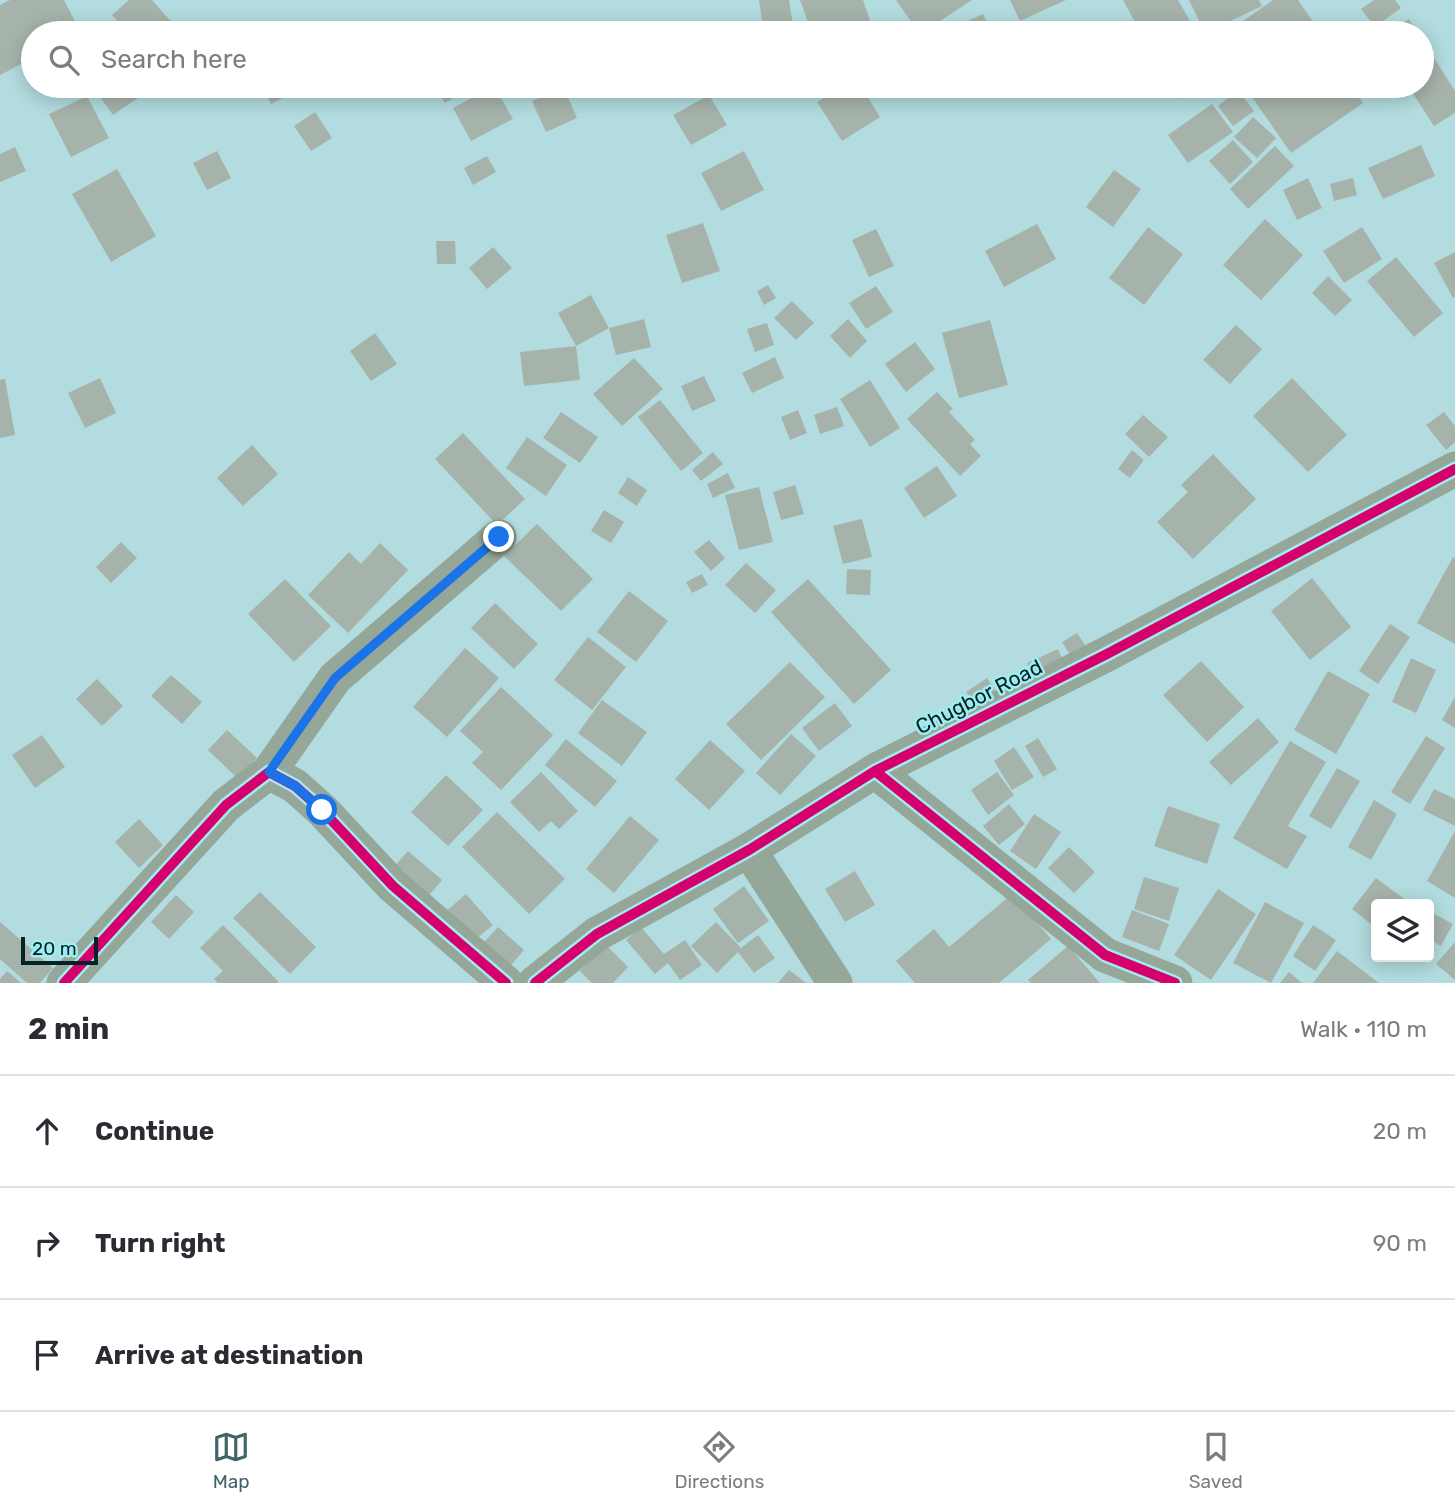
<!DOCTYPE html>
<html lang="en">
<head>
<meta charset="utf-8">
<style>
	body { margin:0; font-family:Rubik,sans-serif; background:#f2f2f3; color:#2b2b33 }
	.controls { position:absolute; right:21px; bottom:21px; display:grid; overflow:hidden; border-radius:7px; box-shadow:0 4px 18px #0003 }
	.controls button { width:63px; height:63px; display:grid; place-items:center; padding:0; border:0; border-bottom:2px solid #e1e1e2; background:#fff; color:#2b2b33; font:35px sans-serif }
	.scale { position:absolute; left:21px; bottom:18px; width:77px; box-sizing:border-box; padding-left:7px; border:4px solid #032426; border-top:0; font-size:19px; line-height:24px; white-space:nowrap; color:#032426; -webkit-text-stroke:5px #a0ecf1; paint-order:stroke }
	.stop { position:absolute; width:21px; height:21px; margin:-16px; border:5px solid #1a73e8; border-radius:50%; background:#fff }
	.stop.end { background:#1a73e8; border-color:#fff; box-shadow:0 2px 7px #0008 }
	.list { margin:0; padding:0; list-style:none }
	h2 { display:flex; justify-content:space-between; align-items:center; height:91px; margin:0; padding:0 28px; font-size:30px }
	h2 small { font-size:23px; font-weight:400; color:#7c7c81 }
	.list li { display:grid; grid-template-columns:46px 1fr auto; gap:21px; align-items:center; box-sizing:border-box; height:112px; padding:0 28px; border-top:2px solid #e1e1e2 }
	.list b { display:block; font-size:26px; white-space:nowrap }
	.list em { font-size:23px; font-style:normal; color:#7c7c81 }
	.icon { flex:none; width:38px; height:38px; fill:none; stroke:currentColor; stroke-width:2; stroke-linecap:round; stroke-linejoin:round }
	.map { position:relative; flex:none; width:1455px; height:983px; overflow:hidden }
	.search { position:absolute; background:#fff; box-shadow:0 4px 18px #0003; left:21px; right:21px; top:21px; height:77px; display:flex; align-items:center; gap:18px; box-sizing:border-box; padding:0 24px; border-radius:38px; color:#7c7c81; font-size:26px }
	.sheet { height:427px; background:#fff }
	nav { display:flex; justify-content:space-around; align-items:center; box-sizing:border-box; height:98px; border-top:2px solid #e1e1e2; background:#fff; font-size:19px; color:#7c7c81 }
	nav a { display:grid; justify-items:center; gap:4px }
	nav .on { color:#406467 }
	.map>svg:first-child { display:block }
	.building { fill:#a6b3ab }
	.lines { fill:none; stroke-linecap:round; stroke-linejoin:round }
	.minor { stroke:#95a799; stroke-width:35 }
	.cycleway-casing { stroke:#a0ecf1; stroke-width:15 }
	.cycleway { stroke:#d6006c; stroke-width:10 }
	.route { stroke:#1a73e8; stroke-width:9 }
	.labels { text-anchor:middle; stroke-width:5; stroke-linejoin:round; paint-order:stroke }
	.street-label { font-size:21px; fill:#032426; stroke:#a0ecf1 }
</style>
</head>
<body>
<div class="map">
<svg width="1455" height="983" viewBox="0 0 1455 983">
	<rect width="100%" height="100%" fill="#b2dcdf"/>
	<path class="building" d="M10,0H64L81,33H33V58L0,75V5Z
		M129,0H152L181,33H128L112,15Z
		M759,0H789L794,32L764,33Z
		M800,0H863L874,33H812Z
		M896,0H972L922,33H919Z
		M1010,0H1066L1020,21Z
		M1123,0H1178L1197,33H1141Z
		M1189,0H1259L1262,6L1205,33Z
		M1273,0H1298L1313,22L1297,33H1226Z
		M1374,0H1395L1401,8L1375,27L1361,9Z
		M983,14L992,33H941Z
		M1409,19L1418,33H1387Z
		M1422,39L1455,91V113L1434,126L1408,86H1422Z
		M92,86H134L141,96L113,115Z
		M175,86H193L183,95Z
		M262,86H307L271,104Z
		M434,86H474L445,103Z
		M494,86L513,119L471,141L453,108Z
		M844,86H861L880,117L842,141L817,102Z
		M1173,86H1203L1204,89L1178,99Z
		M1253,86H1350L1363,103L1291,153L1247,90Z
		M564,88L577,118L546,132L532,101Z
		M1238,90L1254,111L1233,126L1218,106Z
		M709,95L727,125L691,145L673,115Z
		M87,96L109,138L71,157L49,114Z
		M1212,104L1233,132L1188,163L1168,135Z
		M315,112L332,138L311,151L294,126Z
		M1253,117L1276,138L1257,158L1234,137Z
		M1233,140L1253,162L1230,184L1209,161Z
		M1421,145L1435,176L1383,199L1368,168Z
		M1275,146L1294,166L1248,209L1230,189Z
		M15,147L26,171L0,182V154Z
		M217,151L231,178L207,190L193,163Z
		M744,151L764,190L721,211L701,173Z
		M487,156L496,172L473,185L464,168Z
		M117,169L156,236L111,262L72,194Z
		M1114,170L1141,189L1113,227L1086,207Z
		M1308,178L1322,208L1297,220L1283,190Z
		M1353,178L1357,195L1334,201L1330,184Z
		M1265,219L1303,255L1261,300L1223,265Z
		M703,223L720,271L682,283L666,235Z
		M1037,224L1056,259L1004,287L985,251Z
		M1148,227L1183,254L1144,305L1109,278Z
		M1362,227L1382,259L1344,283L1323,251Z
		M876,229L894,266L869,277L852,240Z
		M436,241H455L456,264H437Z
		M493,247L512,268L487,289L469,268Z
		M1455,252V297L1453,298L1434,263Z
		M1396,257L1443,313L1414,337L1367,281Z
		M1328,276L1352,300L1335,316L1312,293Z
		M768,285L776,298L764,305L757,291Z
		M876,286L893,312L866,329L849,303Z
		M591,295L609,328L576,346L558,313Z
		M792,301L814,323L796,340L774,318Z
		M644,319L651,347L616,355L609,328Z
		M848,319L867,341L850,358L830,336Z
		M990,320L1008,385L959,398L942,333Z
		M767,323L774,345L755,352L747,329Z
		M1236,325L1262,349L1230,384L1203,360Z
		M375,333L397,364L371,381L350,351Z
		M915,342L935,369L906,392L885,364Z
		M576,346L580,380L524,386L520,352Z
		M775,357L784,378L752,393L742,373Z
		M634,358L663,389L622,426L593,394Z
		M704,376L716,401L692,411L681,386Z
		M100,378L116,413L85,428L68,393Z
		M1292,378L1347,435L1308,472L1253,416Z
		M5,379L15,435L0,438V380Z
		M870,380L900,428L870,447L840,399Z
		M937,392L953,409L949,412L975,440L970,444L981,456L960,476L907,419Z
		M660,400L703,453L681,471L638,417Z
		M837,407L844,426L820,434L814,415Z
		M798,410L807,433L790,440L781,417Z
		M561,412L598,437L580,463L543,438Z
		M1444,412L1455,426V442L1446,450L1426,425Z
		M1143,415L1168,437L1149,457L1125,434Z
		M463,433L525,499L497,525L435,459Z
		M527,437L567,465L546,496L506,468Z
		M252,445L278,474L243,506L217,478Z
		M1132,450L1144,460L1130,478L1118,469Z
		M713,452L723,464L701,481L692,470Z
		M1213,454L1256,499L1193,559L1157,522L1188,492L1181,485Z
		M937,466L957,496L924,518L904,488Z
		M728,473L735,488L713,498L707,484Z
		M628,477L647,490L637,506L618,493Z
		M795,485L804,514L781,520L773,492Z
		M759,487L773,542L739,550L725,495Z
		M604,510L624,522L611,543L591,531Z
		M862,519L872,557L843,564L833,526Z
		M537,524L593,579L561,611L504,556Z
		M709,540L725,558L711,571L694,552Z
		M121,542L137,558L111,583L96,567Z
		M380,543L408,570L348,633L308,595L349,552L361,564Z
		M1453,557L1455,558V644L1417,623Z
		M746,563L776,590L755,613L725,585Z
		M847,569L871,570L870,595L846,594Z
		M702,574L708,585L692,593L686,582Z
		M1312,578L1351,627L1310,660L1271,611Z
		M285,579L331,626L294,662L248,614Z
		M808,579L891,670L854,704L771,612Z
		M629,591L668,621L636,662L597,632Z
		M495,603L538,644L514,669L471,628Z
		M1390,624L1410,637L1378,684L1359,671Z
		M1077,633L1093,657L1078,667L1062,642Z
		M588,637L626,667L592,710L554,680Z
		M465,648L499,678L447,737L413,707Z
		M1058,649L1068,671L1037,686L1027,663Z
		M1411,658L1436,670L1416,713L1392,702Z
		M1201,661L1244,707L1207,742L1163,695Z
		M790,662L825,697L761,760L726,724Z
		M1328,671L1370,694L1336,754L1294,730Z
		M171,675L202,702L182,724L151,696Z
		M987,678L1002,700L982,714L966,692Z
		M97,679L123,706L102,726L76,699Z
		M501,687L553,735L501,790L472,763L483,752L460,731Z
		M1455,697V728L1442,720Z
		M602,700L647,732L622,766L578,733Z
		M835,703L852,726L819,751L802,728Z
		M1258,718L1279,742L1231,785L1209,762Z
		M227,730L257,758L237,778L208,750Z
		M791,734L816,756L780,795L756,773Z
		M42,735L65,767L35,788L12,755Z
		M1426,736L1445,748L1410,804L1391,792Z
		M1038,738L1057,769L1043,777L1025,746Z
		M566,739L617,781L595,807L545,765Z
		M710,740L745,771L709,810L675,779Z
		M1290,741L1326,762L1288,826L1307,836L1287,869L1233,838Z
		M1014,747L1034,777L1012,790L994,761Z
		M1337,768L1360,781L1331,829L1309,816Z
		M541,772L578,811L559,829L551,821L539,832L510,802Z
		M997,772L1014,795L988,815L971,790Z
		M446,775L483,810L448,846L411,812Z
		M1434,789L1455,799V826L1423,810Z
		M1374,800L1397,814L1371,860L1348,847Z
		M1009,804L1025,824L999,845L983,826Z
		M1168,806L1220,824L1207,864L1154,846Z
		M497,812L565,879L529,914L462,847Z
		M1034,814L1061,832L1036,869L1010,851Z
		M630,816L659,840L614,893L586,869Z
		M139,819L163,845L139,868L115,842Z
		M1455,831V898L1427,881Z
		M1069,847L1095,872L1074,893L1048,868Z
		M408,851L442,880L426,899L392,869Z
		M855,871L875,905L845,922L825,889Z
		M1144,877L1179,888L1169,921L1134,909Z
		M1376,878L1411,904H1376V928L1352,909Z
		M744,886L769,921L738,943L713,909Z
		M1218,889L1256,914L1211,980L1174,955Z
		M260,892L316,947L290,974L233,918Z
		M466,894L493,925L471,943L444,913Z
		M1012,894L1051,939L999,983H915L896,961L934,929L949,947Z
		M176,895L194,912L169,939L151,922Z
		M1265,902L1304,923L1271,983L1233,963Z
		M1132,910L1169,924L1159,951L1122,937Z
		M1429,911L1453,924L1441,946L1429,939Z
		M0,922L53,968L40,983H27L0,959Z
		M716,922L741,948L758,935L775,958L754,973L738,952L717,973L691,946Z
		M223,925L278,981L277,983H218L214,979L223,971L200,948Z
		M1313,925L1336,940L1315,971L1293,956Z
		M498,927L524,950L504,973L477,950Z
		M641,927L664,954L685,940L702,965L680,980L668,963L655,974L626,940Z
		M1455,942V980L1436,964Z
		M606,945L628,967L613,983H592L580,971Z
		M1068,946L1100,983H1031L1028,980Z
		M1337,951L1379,983H1313Z
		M789,970L806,983H778Z
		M7,971L21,983H0V979Z
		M1289,972L1302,983H1280Z"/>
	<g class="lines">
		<path class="minor" d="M875,771L1105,955L1175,983
			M269,772L335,678L499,537
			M749,850L835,983
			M64,983L226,805L269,772L295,786L322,810L393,886L506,983
			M535,983L597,934L749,850L875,771L1107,654L1455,469"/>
		<defs>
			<path id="cycleway" d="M875,771L1105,955L1175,983
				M64,983L226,805L269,772L295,786L322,810L393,886L506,983
				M535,983L597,934L749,850L875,771L1107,654L1455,469"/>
		</defs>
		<use href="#cycleway" class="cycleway-casing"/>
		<use href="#cycleway" class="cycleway"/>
	</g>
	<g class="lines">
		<path class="route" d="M322,810L295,786L269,772L335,678L499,537"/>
	</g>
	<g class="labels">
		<g class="street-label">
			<text transform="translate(979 697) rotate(-27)" y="7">Chugbor Road</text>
		</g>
	</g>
</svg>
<div class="controls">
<button><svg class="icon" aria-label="layers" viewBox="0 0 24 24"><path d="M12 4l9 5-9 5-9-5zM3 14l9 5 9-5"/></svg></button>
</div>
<div class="scale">20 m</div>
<div class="stop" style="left:322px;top:810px"></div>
<div class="stop end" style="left:499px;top:537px"></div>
<div class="search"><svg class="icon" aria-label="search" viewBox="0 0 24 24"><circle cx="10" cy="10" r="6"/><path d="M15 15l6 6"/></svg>Search here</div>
</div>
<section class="sheet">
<h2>2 min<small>Walk · 110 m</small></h2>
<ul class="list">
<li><svg class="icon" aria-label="ahead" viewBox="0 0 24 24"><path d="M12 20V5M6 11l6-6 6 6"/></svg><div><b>Continue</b></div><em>20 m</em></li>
<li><svg class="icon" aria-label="right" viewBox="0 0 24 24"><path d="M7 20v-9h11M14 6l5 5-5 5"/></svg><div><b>Turn right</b></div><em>90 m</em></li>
<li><svg class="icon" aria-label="arrive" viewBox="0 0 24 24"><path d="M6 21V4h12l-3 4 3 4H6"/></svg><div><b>Arrive at destination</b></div></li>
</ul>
</section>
<nav>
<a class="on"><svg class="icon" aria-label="map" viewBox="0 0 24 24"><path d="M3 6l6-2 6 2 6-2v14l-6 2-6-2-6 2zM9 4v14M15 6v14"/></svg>Map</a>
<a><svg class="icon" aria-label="directions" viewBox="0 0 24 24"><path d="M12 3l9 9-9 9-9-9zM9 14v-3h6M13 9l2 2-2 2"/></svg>Directions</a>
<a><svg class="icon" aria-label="saved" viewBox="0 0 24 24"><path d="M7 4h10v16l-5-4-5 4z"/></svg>Saved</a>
</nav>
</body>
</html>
